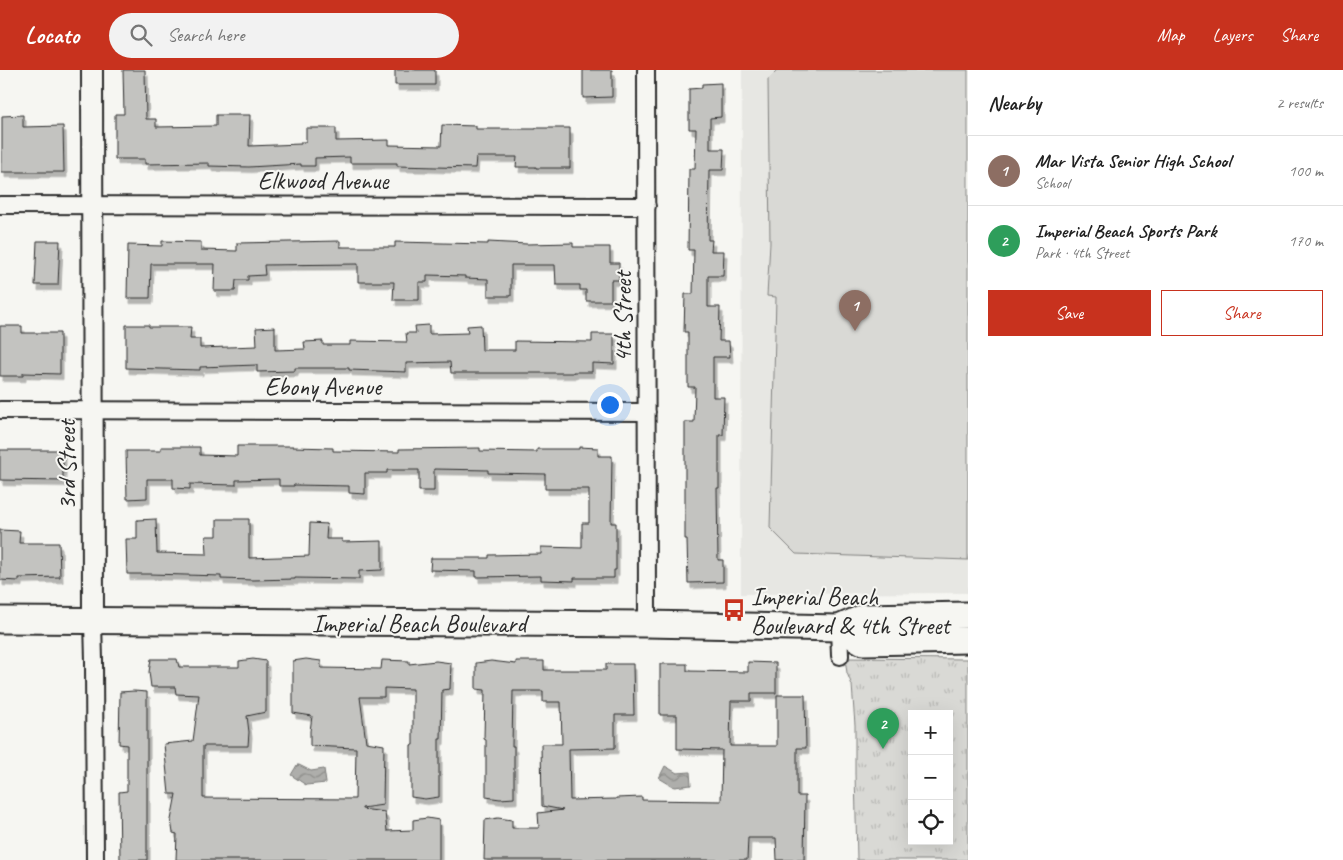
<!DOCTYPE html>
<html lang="en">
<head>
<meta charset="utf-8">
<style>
	body { margin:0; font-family:Caveat,sans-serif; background:#f2f2f2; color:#222 }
	.controls { position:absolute; right:15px; bottom:15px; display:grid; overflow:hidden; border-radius:0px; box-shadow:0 5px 20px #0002 }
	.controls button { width:45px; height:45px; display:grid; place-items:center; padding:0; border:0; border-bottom:1px solid #e0e0e0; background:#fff; color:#222; font:25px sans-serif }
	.you { position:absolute; left:609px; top:334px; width:18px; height:18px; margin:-12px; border:4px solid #fff; border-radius:50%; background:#1a73e8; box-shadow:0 0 0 8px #1a73e833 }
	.badge { display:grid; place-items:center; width:32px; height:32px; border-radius:50%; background:#c8321e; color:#fff; font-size:16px; font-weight:700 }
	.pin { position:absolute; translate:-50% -41px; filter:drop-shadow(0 1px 2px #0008) }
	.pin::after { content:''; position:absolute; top:26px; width:18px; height:15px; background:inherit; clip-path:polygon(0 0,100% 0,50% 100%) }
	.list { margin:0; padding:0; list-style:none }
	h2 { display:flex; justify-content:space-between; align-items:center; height:65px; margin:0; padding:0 20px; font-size:21px }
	h2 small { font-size:16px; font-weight:400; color:#767676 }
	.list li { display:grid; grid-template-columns:32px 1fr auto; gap:15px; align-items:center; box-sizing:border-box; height:70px; padding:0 20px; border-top:1px solid #e0e0e0 }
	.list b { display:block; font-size:19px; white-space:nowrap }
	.list p { margin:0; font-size:16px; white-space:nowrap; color:#767676 }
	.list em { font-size:16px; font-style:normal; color:#767676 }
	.actions { display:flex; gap:10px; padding:15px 20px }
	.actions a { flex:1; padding:11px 0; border:1px solid #c8321e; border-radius:0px; text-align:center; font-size:18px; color:#c8321e }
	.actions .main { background:#c8321e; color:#fff }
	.icon { flex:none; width:28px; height:28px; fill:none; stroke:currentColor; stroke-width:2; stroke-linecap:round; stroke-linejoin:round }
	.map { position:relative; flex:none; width:968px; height:790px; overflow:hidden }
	header { display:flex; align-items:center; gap:30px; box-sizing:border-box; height:70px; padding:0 25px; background:#c8321e; color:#fff }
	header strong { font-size:24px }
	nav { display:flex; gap:28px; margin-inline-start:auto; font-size:18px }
	.search { width:350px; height:45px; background:#f2f2f2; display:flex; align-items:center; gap:12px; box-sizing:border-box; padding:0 18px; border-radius:28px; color:#767676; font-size:19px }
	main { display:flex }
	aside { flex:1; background:#fff }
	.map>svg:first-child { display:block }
	.built { fill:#e7e7e3 }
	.park { fill:url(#park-tufts); stroke:#828280; fill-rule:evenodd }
	.garden { fill:#d9d9d5; stroke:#828280 }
	.water { fill:url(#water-waves); stroke:#7a7a78 }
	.building { fill:#c3c3c0; stroke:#2b2b2b; filter:url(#shadow) }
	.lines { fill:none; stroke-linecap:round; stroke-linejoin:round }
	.minor-casing { stroke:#2b2b2b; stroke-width:20 }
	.tertiary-casing { stroke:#2b2b2b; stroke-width:24 }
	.primary-casing { stroke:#2b2b2b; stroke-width:29 }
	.minor { stroke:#f6f6f2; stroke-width:16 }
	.tertiary { stroke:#f6f6f2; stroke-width:20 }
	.primary { stroke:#f6f6f2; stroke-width:25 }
	.labels { text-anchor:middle; stroke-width:4; stroke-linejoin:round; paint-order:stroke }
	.street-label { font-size:25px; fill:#2b2b2b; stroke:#f6f6f2 }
	.poi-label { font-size:25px; fill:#2b2b2b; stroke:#f6f6f2; text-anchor:start }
</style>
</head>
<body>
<header>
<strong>Locato</strong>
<div class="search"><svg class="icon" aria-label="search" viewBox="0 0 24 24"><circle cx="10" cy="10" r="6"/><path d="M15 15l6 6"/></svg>Search here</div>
<nav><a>Map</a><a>Layers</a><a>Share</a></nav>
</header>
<main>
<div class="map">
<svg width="968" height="790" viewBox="0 0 968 790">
	<defs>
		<pattern id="park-tufts" width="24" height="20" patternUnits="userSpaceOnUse" patternTransform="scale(1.25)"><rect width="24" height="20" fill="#d9d9d5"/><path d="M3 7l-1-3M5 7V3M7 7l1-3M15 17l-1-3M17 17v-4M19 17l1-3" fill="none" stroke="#babab7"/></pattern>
		<pattern id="water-waves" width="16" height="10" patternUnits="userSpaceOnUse" patternTransform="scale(1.25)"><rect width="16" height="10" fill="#aeaeab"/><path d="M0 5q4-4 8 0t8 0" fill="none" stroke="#8e8e8b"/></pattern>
		<filter id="shadow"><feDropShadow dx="3" dy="5.5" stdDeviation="0" flood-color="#0004"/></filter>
	</defs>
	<rect width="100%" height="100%" fill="#f6f6f2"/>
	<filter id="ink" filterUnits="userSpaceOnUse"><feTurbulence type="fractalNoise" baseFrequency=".02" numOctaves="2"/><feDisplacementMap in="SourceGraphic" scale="10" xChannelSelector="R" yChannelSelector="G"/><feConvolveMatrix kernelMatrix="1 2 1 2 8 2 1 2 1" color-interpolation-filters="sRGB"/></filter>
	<g filter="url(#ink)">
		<path class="built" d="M742,0H968V523L741,524Z"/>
		<path class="park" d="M845,588L968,589V790H857L855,703V655L852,615L847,603ZM912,644H949V771H912Z"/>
		<path class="garden" d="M777,0H968V490L796,484L770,458L776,227L767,226L770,173L768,9Z"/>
		<path class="water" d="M297,695H299L311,701L324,699L326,713L306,715L291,705Z
			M665,696L677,703L690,702L691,715L674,717L659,708Z"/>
		<path class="building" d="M123,0H145L146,49H156V57L216,56V45H250L249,76L301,74V72H306V58H336V71L389,70V75L441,76L442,55L476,56V59H536V58H570V98H536V97H516L517,87H476L475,98L397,96V93H350V87L315,88V96H301V94L249,97L209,96V93L145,94V89H115V44H124Z
			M395,0H435V15H395Z
			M583,0H612V27L583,28Z
			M721,13V47L710,48V79H724L723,100H709L708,170H712L711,181H724L723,206H708V237H720L719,271H729L730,287H713V327H724L723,365H719V418H717L718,490H723V512L688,513L687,469H685V352H694L695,317H688V262H684L685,224H693L694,180H688L689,99H695L696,59H689V19L702,18V14Z
			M23,45V57L63,56L64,102H2V46Z
			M37,171H60L58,215H35Z
			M162,171L201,172V180L237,181V173L340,171V177H395V172L488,174V172L527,174L573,173V177H610V193H619V210H611V231H586V220H580V215H556L555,195H511V226H488V209L465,208V206L427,205V212H419V230H393L394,212H358V194L264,195L265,205L248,206V210H236L235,221H214L215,194H151L150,228H127L128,175L162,176Z
			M126,255H149V257H191L190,269H200V278L257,276L256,258L275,257V280L305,279L304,272L323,271V275H350V271L407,272L406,263H416L415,256L429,255V264L468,263L467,256L481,255L482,280H515V271L592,272V264H614V294L592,293V302H573V303H451L450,292L406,293V302L349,300V298H295V301L257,302V295L200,297V300L126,298Z
			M0,256H22V263H60V304L23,303V306H0Z
			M237,376H293V377L333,378V381L399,382V379L480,378V381L537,382V379H579V377L598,378V386H612L611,453H616V500H614V508H574V511L541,510V506L476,507V501L430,500L431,488H489V485L541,484V477L582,478V453H589V419H545V404L488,403V400L434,399V421H419V400H387V403H365V424L349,423V416L294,415V416H279V409L236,410V415L190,414V419L173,418V409H147V428L127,429L126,381H161V377H200V385L237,386Z
			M0,380H63V411L0,410Z
			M156,449L157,483L207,484L206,466H217V449H249V488L309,486L310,453L327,454L326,469H342V472L382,471V500L359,501V509L295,508V509L253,510L221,509V506L150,504H127L126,469H137V450Z
			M0,460L20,461L19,473H59L60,507L19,508V511L0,510Z
			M151,589H177L179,597H239V591L253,589L266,591V642L247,646L249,662L248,676H203V728L355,729L356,678L310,676V661L312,646L293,643V591L306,589L321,591V598L381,599L382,590L409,591V594L436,591L451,593L450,619L442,620L441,669H439V727L425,729L411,727V675H413V619L384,618V627H360L366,672L384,675L383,735L362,738V739L385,742L387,761L413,760V750L427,748L439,750V790H176L177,764L173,763L171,750L176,724H169L164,674L193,671L199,625L176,624L175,617H151L149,602Z
			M491,591L516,594V591H544V600H606V594H633L634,645H615V678L569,679L570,730L616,729V728L642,727V730L721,731L722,680L677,679V645H660V594H687V601L748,602V592L776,593V623H751V631H731L730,676H777V625H805L806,678H797V726H805L804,790H777L776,768H748L747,790H484L485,750L498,748L512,750V758H539L538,743L563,740L542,736L541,674H562L561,632H543V621H513L512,676H514V728L500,729L486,727V670L484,669L485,620L476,619V593Z
			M134,621L147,622V790H120L119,722L127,721V675L119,674L120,622Z"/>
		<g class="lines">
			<defs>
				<path id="minor" d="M646,0L647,554
					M0,135L647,136
					M0,340L647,342
					M93,551L94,591L95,790
					M839,558L840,586"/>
				<path id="tertiary" d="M92,0L93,551"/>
				<path id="primary" d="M0,550L647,554L839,558L864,547L968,545
					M839,558L863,572L968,570"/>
			</defs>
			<use href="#minor" class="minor-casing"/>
			<use href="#tertiary" class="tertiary-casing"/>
			<use href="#primary" class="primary-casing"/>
			<use href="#minor" class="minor"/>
			<use href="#tertiary" class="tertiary"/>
			<use href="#primary" class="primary"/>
		</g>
	</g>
	<defs>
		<symbol id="bus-bare" viewBox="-9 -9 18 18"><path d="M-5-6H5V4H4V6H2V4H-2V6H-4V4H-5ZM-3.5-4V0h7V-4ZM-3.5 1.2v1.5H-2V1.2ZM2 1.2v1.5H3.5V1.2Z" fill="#c8321e" stroke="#f6f6f2" stroke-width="2.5" paint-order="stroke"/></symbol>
	</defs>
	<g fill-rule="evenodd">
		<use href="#bus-bare" x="718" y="524" width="32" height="32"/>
	</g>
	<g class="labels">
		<g class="street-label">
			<text x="323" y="119">Elkwood Avenue</text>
			<text transform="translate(622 247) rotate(-90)" y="9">4th Street</text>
			<text x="323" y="325">Ebony Avenue</text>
			<text transform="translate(66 395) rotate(-90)" y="9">3rd Street</text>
			<text x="419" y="562">Imperial Beach Boulevard</text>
		</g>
		<g class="poi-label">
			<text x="751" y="535">Imperial Beach<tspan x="751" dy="29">Boulevard &amp; 4th Street</tspan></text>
		</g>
	</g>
</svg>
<div class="controls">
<button>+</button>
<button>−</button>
<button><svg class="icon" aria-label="locate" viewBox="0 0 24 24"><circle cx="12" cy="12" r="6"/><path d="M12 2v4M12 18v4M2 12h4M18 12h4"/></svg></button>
</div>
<div class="you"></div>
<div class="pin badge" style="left:855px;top:261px;background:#8d6e63">1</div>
<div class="pin badge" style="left:883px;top:679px;background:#2e9e5b">2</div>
</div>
<aside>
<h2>Nearby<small>2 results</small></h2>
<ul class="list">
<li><span class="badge" style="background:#8d6e63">1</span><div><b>Mar Vista Senior High School</b><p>School</p></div><em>100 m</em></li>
<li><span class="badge" style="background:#2e9e5b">2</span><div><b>Imperial Beach Sports Park</b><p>Park · 4th Street</p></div><em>170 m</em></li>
</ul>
<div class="actions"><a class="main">Save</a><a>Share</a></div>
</aside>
</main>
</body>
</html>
